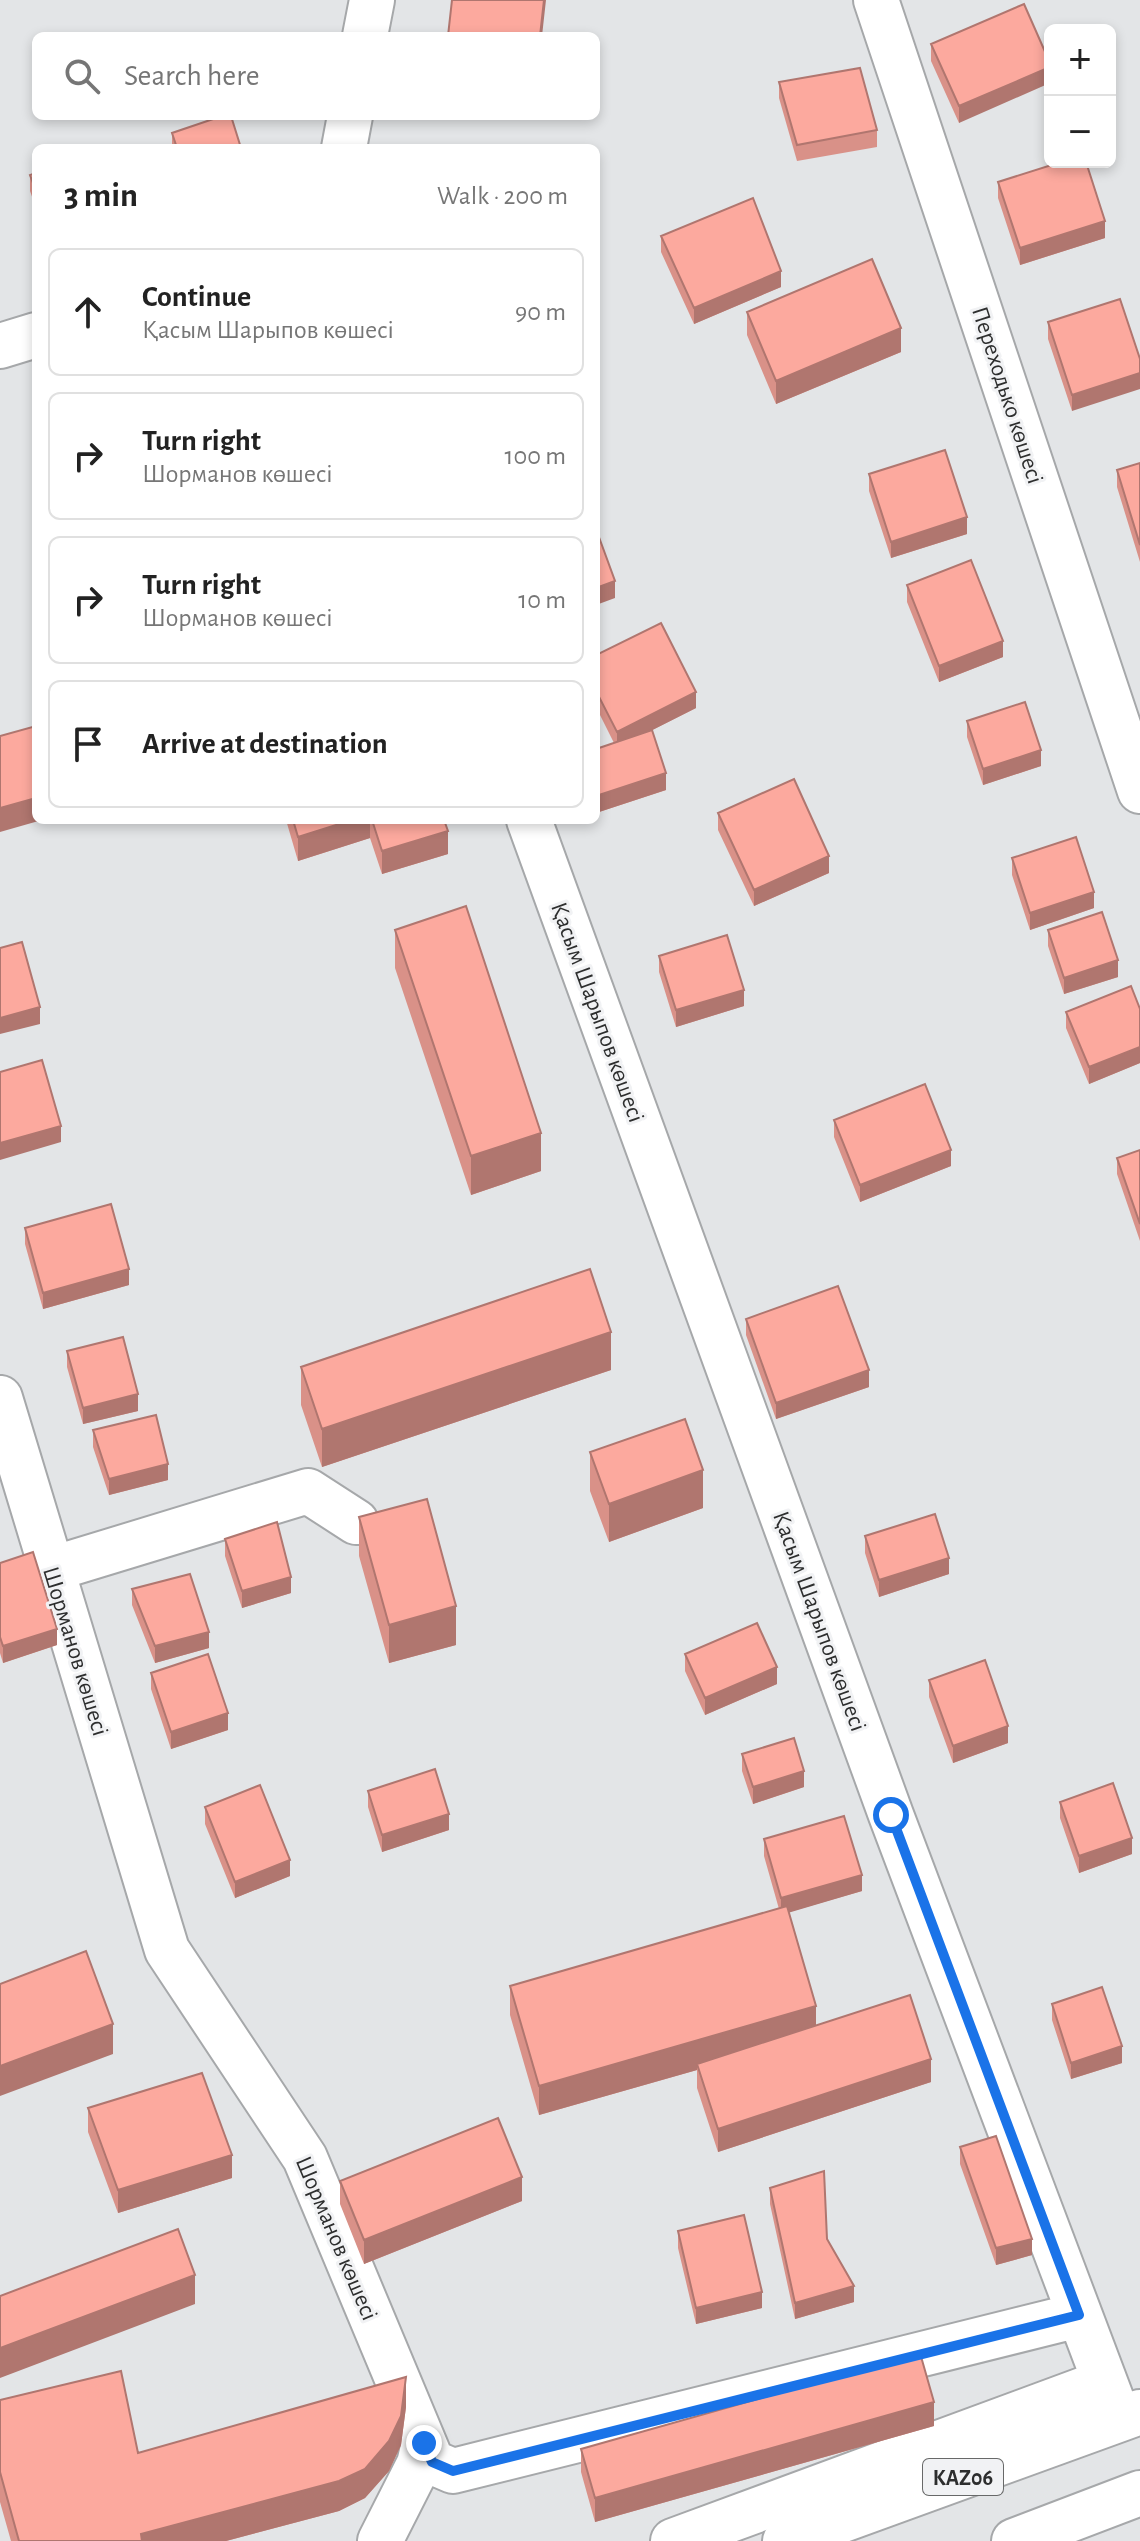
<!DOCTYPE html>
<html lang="en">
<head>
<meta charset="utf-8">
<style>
	body { margin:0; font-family:"Alegreya Sans",sans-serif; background:#f2f2f2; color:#222 }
	.controls { position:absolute; right:24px; top:24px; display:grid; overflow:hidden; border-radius:12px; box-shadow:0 4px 12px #0003 }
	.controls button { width:72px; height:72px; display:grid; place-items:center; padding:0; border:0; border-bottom:2px solid #e0e0e0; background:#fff; color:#222; font:40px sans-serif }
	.stop { position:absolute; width:24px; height:24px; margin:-18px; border:6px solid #1a73e8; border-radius:50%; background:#fff }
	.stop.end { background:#1a73e8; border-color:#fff; box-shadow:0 2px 8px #0008 }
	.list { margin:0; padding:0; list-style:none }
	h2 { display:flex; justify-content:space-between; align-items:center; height:104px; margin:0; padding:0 32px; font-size:34px }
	h2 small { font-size:26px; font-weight:400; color:#767676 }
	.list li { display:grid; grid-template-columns:52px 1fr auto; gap:24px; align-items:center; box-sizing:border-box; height:128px; margin:0 16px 16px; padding:0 16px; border:2px solid #e0e0e0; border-radius:12px }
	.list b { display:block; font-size:30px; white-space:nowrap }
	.list p { margin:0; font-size:26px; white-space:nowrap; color:#767676 }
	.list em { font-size:26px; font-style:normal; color:#767676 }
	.icon { flex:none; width:44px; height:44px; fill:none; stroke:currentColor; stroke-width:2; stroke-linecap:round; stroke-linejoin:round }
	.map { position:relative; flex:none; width:1140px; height:2541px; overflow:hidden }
	.search { position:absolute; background:#fff; box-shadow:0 4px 12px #0003; left:32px; top:32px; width:568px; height:88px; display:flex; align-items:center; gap:20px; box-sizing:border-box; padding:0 28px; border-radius:12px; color:#767676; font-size:30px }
	.panel { position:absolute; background:#fff; box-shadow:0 4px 12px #0003; left:32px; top:144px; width:568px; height:680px; border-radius:12px }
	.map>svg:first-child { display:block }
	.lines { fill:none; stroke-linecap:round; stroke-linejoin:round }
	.minor-casing { stroke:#a6a8aa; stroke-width:48 }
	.major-casing { stroke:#a6a8aa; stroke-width:48 }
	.highway-casing { stroke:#a6a8aa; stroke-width:48 }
	.minor { stroke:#fff; stroke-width:44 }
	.major { stroke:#fff; stroke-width:44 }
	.highway { stroke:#fff; stroke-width:44 }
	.wall { fill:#d99188 }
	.shaded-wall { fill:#b0766f }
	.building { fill:#fca99e; stroke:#b0766f; stroke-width:2 }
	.route { stroke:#1a73e8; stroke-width:10 }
	.labels { text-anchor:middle; stroke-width:6; stroke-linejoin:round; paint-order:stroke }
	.shield { fill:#f1f2f4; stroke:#686969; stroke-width:2 }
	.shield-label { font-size:22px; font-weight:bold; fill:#2d2e2e }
	.street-label { font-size:24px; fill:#2d2e2e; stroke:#f1f2f4 }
</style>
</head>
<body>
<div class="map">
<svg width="1140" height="2541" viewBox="0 0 1140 2541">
	<rect width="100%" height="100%" fill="#e3e5e7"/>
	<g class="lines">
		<defs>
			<path id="minor" d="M876,0L1140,791
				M365,36L372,0
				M344,148L350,116
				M0,346L36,335
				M529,820L891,1815L1119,2419
				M0,1398L167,1950L305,2158L432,2462L453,2471L1079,2315
				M52,1569L308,1491L356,1522
				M380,2541L419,2464L424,2443
				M673,2541L1104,2382"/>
			<path id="major" d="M1014,2541L1140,2493"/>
			<path id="highway" d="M785,2541L1140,2412"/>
		</defs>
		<use href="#minor" class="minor-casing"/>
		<use href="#major" class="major-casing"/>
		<use href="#highway" class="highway-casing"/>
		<use href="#minor" class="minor"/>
		<use href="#major" class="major"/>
		<use href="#highway" class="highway"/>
	</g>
	<path class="wall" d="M1024,4L959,123L931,61V44Z
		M779,82L877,130V147L797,161L779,98Z
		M172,133L241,148H172Z
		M36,173V208L30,191V175Z
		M998,182L1105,238L1020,265L998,198Z
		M661,236L781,287L694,324L661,252Z
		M1120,299L1072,411L1048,339V322Z
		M747,312L901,352L776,404L747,335Z
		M1140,463V562L1117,487V470Z
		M869,474L967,534L891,558L869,491Z
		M907,585L1003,657L939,682L907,602Z
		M596,655L696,708L652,730L666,790L596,813V749L614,743L596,707Z
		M967,721L1041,766L983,785L967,737Z
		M718,813L829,873L754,906L718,830Z
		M286,820H444L448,854L382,874L370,838L298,861Z
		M1012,858L1094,908L1030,930L1012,875Z
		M395,930L541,1171L471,1195L395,968Z
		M1048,930L1118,977L1064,994L1048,946Z
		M659,956L744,1006L676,1027L659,972Z
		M1140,1009V1063L1089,1084L1066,1028V1012Z
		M834,1120L951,1166L860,1202L834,1137Z
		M1140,1150V1241L1117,1174V1158Z
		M25,1228L129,1285L43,1309L25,1244Z
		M746,1319L869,1387L776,1419L746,1335Z
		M67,1351L138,1411L83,1424L67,1367Z
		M301,1367L611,1370L322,1467L301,1405Z
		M93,1430L168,1480L109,1495L93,1447Z
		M590,1452L703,1508L609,1542L590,1491Z
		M359,1517L456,1645L389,1663L359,1556Z
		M865,1536L949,1574L879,1597L865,1553Z
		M225,1539L291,1593L242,1608L225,1556Z
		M0,1563L57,1645L3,1663L0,1653Z
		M132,1589L209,1648L155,1663L132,1605Z
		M685,1654L777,1684L705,1715L685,1671Z
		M151,1673L228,1730L171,1749L151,1689Z
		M929,1680L1008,1743L953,1763L929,1697Z
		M742,1754L804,1787L753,1804L742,1771Z
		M368,1791L449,1830L382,1852L368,1807Z
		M1060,1802L1132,1854L1079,1873L1060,1818Z
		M205,1807L290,1876L235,1898L205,1824Z
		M764,1839L862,1891L789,1912L816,2026L931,2082L718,2152L697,2088V2070L539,2115L510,2015V1986L779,1909L764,1856Z
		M1052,2004L1122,2063L1071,2079L1052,2020Z
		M88,2108L232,2178L118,2213L88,2132Z
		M960,2147L1032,2255L996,2265L960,2164Z
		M340,2181L522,2201L364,2264L340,2204Z
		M770,2188L827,2239L854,2302L795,2319L770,2204Z
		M678,2231L762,2308L696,2324L678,2248Z
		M0,2400L138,2453L406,2407L401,2445L389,2471L365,2498L339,2511L226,2541H11L0,2502Z
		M934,2426L595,2522L581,2472V2449Z"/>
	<path class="shaded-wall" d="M544,0H546L542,36H540Z
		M1050,67V83L959,123V106Z
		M1105,221V238L1020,265V248Z
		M781,271V287L694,324V308Z
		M901,328V352L776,404V381Z
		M1140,373V389L1072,411V395Z
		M967,517V534L891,558V542Z
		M615,581V598L596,605V588Z
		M1003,641V657L939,682V666Z
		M696,692V708L617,748V732Z
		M1041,750V766L983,785V769Z
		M666,773V790L596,813V796Z
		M36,798V820H42L0,832V808Z
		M352,820H370V838L298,861V837Z
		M448,831V854L382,874V851Z
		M829,856V873L754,906V890Z
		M1094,892V908L1030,930V913Z
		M1118,960V977L1064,994V978Z
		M744,990V1006L676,1027V1010Z
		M40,1007V1024L0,1034V1018Z
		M1140,1047V1063L1089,1084V1067Z
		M61,1126V1142L0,1160V1143Z
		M541,1133V1171L471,1195V1156Z
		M951,1150V1166L860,1202V1185Z
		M129,1269V1285L43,1309V1293Z
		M611,1332V1370L322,1467V1429Z
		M869,1370V1387L776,1419V1403Z
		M138,1394V1411L83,1424V1408Z
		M168,1464V1480L109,1495V1479Z
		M703,1470V1508L609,1542V1504Z
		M949,1558V1574L879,1597V1580Z
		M291,1577V1593L242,1608V1591Z
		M456,1606V1645L389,1663V1625Z
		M57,1629V1645L3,1663V1646Z
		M209,1632V1648L155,1663V1646Z
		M777,1667V1684L705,1715V1698Z
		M228,1713V1730L171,1749V1732Z
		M1008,1726V1743L953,1763V1746Z
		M804,1771V1787L753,1804V1787Z
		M449,1814V1830L382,1852V1835Z
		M1132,1838V1854L1079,1873V1856Z
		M290,1860V1876L235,1898V1882Z
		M862,1875V1891L781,1915V1898Z
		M816,2006V2036L697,2064V2070L539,2115V2086Z
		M113,2024V2054L0,2096V2066Z
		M1122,2046V2063L1071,2079V2063Z
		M931,2059V2082L718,2152V2129Z
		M232,2155V2178L118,2213V2190Z
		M522,2177V2201L364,2264V2240Z
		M1032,2239V2255L996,2265V2248Z
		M195,2275V2304L0,2378V2348Z
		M854,2286V2302L795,2319V2303Z
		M762,2292V2308L696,2324V2308Z
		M406,2377V2407L401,2445L389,2471L365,2498L339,2511L226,2541H141V2534Z
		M934,2402V2426L595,2522V2498Z"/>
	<path class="building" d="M452,0H544L540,36H448Z
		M1024,4L1050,63V67L959,106L931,44Z
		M860,68L877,130L797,145L779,82Z
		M222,116H231L241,148H177L172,133Z
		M1061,162H1086L1105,221L1020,248L998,182Z
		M36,173V191L30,175Z
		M753,198L781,271L694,308L661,236Z
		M872,259L901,328L776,381L747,312Z
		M1120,299L1140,359V373L1072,395L1048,322Z
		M945,450L967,517L891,542L869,474Z
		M1140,463V545L1117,470Z
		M596,529L615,581L596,588Z
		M971,560L1003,641L939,666L907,585Z
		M661,623L696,692L617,732L596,691V655Z
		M1025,702L1041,750L983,769L967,721Z
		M36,726V798L0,808V736Z
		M652,730L666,773L596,796V749Z
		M794,779L829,856L754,890L718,813Z
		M293,820H352L298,837Z
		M372,820H444L448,831L382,851Z
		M1076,837L1094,892L1030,913L1012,858Z
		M466,906L541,1133L471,1156L395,930Z
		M1102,912L1118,960L1064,978L1048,930Z
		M727,935L744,990L676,1010L659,956Z
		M22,942L40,1007L0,1018V948Z
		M1131,986L1140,1009V1047L1089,1067L1066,1012Z
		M42,1060L61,1126L0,1143V1072Z
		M925,1084L951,1150L860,1185L834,1120Z
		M1140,1150V1224L1117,1158Z
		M111,1204L129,1269L43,1293L25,1228Z
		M590,1269L611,1332L322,1429L301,1367Z
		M838,1286L869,1370L776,1403L746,1319Z
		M123,1337L138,1394L83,1408L67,1351Z
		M156,1415L168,1464L109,1479L93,1430Z
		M685,1419L703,1470L609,1504L590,1452Z
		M427,1499L456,1606L389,1625L359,1517Z
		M935,1514L949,1558L879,1580L865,1536Z
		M277,1522L291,1577L242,1591L225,1539Z
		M33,1552L57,1629L3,1646L0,1637V1563Z
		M190,1574L209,1632L155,1646L132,1589Z
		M757,1623L777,1667L705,1698L685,1654Z
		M208,1654L228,1713L171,1732L151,1673Z
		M985,1660L1008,1726L953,1746L929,1680Z
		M794,1738L804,1771L753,1787L742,1754Z
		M435,1769L449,1814L382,1835L368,1791Z
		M1113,1783L1132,1838L1079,1856L1060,1802Z
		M260,1785L290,1860L235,1882L205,1807Z
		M844,1816L862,1875L781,1898L764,1839Z
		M787,1906L816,2006L539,2086L510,1986Z
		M86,1951L113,2024L0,2066V1984Z
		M1102,1987L1122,2046L1071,2063L1052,2004Z
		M910,1995L931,2059L718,2129L697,2064Z
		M202,2073L232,2155L118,2190L88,2108Z
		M498,2118L522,2177L364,2240L340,2181Z
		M996,2136L1032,2239L996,2248L960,2147Z
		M824,2171L827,2239L854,2286L795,2303L770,2188Z
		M744,2215L762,2292L696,2308L678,2231Z
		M178,2229L195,2275L0,2348V2296Z
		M920,2353L934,2402L595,2498L581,2449Z
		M121,2371L138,2453L406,2377L401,2416L389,2441L365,2469L339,2481L141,2534L142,2541H19L0,2472V2400Z"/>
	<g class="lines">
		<path class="route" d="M424,2443L432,2462L453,2471L1079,2315L891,1815"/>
	</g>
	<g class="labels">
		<rect class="shield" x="923" y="2459" width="80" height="36" rx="6"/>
		<g class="shield-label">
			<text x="963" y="2485">KАZ06</text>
		</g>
		<g class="street-label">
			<text transform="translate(1008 395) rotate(72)" y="8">Переходько көшесі</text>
			<text transform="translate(598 1012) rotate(70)" y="8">Қасым Шарыпов көшесі</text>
			<text transform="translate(820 1621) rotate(70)" y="8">Қасым Шарыпов көшесі</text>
			<text transform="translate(76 1651) rotate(73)" y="8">Шорманов көшесі</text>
			<text transform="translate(337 2238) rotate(67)" y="8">Шорманов көшесі</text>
		</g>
	</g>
</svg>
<div class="controls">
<button>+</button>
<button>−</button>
</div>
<div class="stop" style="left:891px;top:1815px"></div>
<div class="stop end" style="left:424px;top:2443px"></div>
<div class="search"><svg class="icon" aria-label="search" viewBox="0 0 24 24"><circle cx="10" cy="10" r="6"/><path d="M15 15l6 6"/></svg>Search here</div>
<section class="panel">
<h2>3 min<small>Walk · 200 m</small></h2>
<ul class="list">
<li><svg class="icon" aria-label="ahead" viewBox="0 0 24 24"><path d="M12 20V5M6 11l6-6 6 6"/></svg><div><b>Continue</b><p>Қасым Шарыпов көшесі</p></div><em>90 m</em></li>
<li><svg class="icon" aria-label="right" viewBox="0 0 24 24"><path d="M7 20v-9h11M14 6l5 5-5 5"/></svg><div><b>Turn right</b><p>Шорманов көшесі</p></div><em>100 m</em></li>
<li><svg class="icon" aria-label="right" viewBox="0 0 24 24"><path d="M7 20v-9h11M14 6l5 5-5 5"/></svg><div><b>Turn right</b><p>Шорманов көшесі</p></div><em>10 m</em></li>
<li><svg class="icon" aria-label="arrive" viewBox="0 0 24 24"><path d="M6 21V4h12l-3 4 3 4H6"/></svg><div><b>Arrive at destination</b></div></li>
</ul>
</section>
</div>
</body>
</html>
